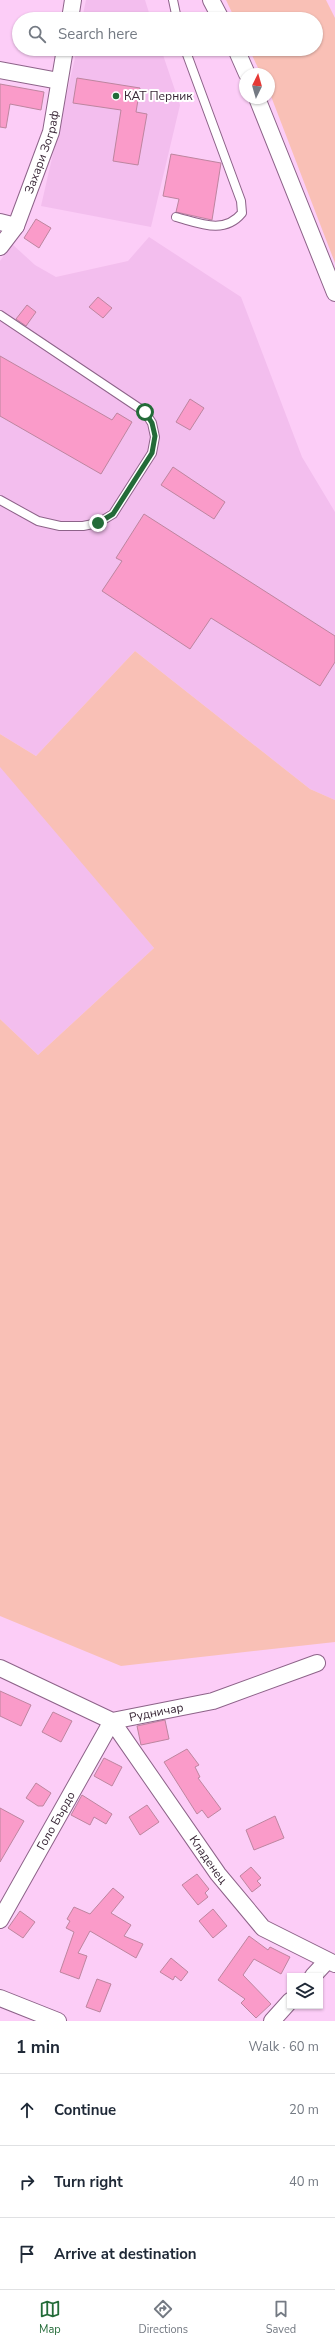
<!DOCTYPE html>
<html lang="en">
<head>
<meta charset="utf-8">
<style>
	body { margin:0; font-family:"Nunito Sans",sans-serif; background:#f6f6f7; color:#1f2937 }
	.controls { position:absolute; right:12px; bottom:12px; display:grid; overflow:hidden; border-radius:0px; box-shadow:0 1px 3px #0004 }
	.controls button { width:36px; height:36px; display:grid; place-items:center; padding:0; border:0; border-bottom:1px solid #e0e1e3; background:#fff; color:#1f2937; font:20px sans-serif }
	.compass { position:absolute; left:239px; top:68px; width:36px; height:36px; border-radius:50%; background:#fff; box-shadow:0 1px 3px #0004; rotate:5deg }
	.stop { position:absolute; width:12px; height:12px; margin:-9px; border:3px solid #236b38; border-radius:50%; background:#fff }
	.stop.end { background:#236b38; border-color:#fff; box-shadow:0 1px 4px #0008 }
	.list { margin:0; padding:0; list-style:none }
	h2 { display:flex; justify-content:space-between; align-items:center; height:52px; margin:0; padding:0 16px; font-size:17px }
	h2 small { font-size:13px; font-weight:400; color:#747a83 }
	.list li { display:grid; grid-template-columns:26px 1fr auto; gap:12px; align-items:center; box-sizing:border-box; height:72px; padding:0 16px; border-top:1px solid #e0e1e3 }
	.list b { display:block; font-size:15px; white-space:nowrap }
	.list em { font-size:13px; font-style:normal; color:#747a83 }
	.icon { flex:none; width:22px; height:22px; fill:none; stroke:currentColor; stroke-width:2; stroke-linecap:round; stroke-linejoin:round }
	.map { position:relative; flex:none; width:335px; height:2021px; overflow:hidden }
	.search { position:absolute; background:#fff; box-shadow:0 1px 3px #0004; left:12px; right:12px; top:12px; height:44px; display:flex; align-items:center; gap:10px; box-sizing:border-box; padding:0 14px; border-radius:22px; color:#747a83; font-size:15px }
	.sheet { height:268px; background:#fff }
	nav { display:flex; justify-content:space-around; align-items:center; box-sizing:border-box; height:56px; border-top:1px solid #e0e1e3; background:#fff; font-size:11px; color:#747a83 }
	nav a { display:grid; justify-items:center; gap:2px }
	nav .on { color:#236b38 }
	.map>svg:first-child { display:block }
	.built { fill:#f3beee }
	.green { fill:#f9c0b6 }
	.building { fill:#fa9bc9; stroke:#bd859f }
	.lines { fill:none; stroke-linecap:round; stroke-linejoin:round }
	.lane-casing { stroke:#8d6389; stroke-width:10 }
	.street-casing { stroke:#8d6389; stroke-width:18 }
	.lane { stroke:#fff; stroke-width:8 }
	.street { stroke:#fff; stroke-width:16 }
	.route { stroke:#236b38; stroke-width:5 }
	.poi-dot { fill:#236b38; stroke:#fff; stroke-width:1.5 }
	.labels { text-anchor:middle; stroke-width:4; stroke-linejoin:round; paint-order:stroke }
	.poi-label { font-size:12px; fill:#382636; stroke:#fff; text-anchor:start }
	.street-label { font-size:12px; fill:#382636; stroke:#fff }
</style>
</head>
<body>
<div class="map">
<svg width="335" height="2021" viewBox="0 0 335 2021">
	<rect width="100%" height="100%" fill="#fccdf7"/>
	<path class="built" d="M86,0H145L151,19H82Z
		M77,49H161L180,105L151,227L41,206Z
		M149,237L241,297L302,457L335,512V800L310,789L135,651L36,756L0,734V261L12,244L35,265L56,277L128,261Z
		M0,764L154,948L38,1055L0,1019Z"/>
	<path class="green" d="M226,0H326L335,18V263L269,91V74H261L249,49H316V19H235Z
		M135,651L310,789L335,800V1642L121,1666L0,1616V1019L38,1055L154,948L0,767V734L36,756Z"/>
	<path class="building" d="M77,78L140,88L136,112L147,114L138,165L113,161L121,110L73,103Z
		M0,84L44,92L41,110L10,104L6,128L0,127Z
		M171,154L221,163L212,220L176,212L179,199L163,196Z
		M36,219L51,228L39,248L24,238Z
		M98,297L112,308L103,318L89,307Z
		M27,305L36,312L26,326L16,319Z
		M0,356L112,420L117,413L132,422L101,474L0,416Z
		M190,399L204,408L190,430L176,422Z
		M173,467L225,502L214,519L161,485Z
		M144,514L335,636V662L320,686L211,618L190,649L102,591L122,561L116,558Z
		M0,1691L31,1705L21,1726L0,1716Z
		M53,1712L72,1721L61,1742L42,1732Z
		M165,1720L169,1739L141,1745L137,1726Z
		M187,1749L199,1765L195,1767L200,1777L198,1778L221,1809L208,1818L202,1810L197,1814L164,1762Z
		M104,1758L122,1767L112,1786L94,1776Z
		M36,1783L51,1793L43,1806H38L26,1798Z
		M82,1795L112,1814L106,1824L94,1817L90,1825L71,1815Z
		M147,1805L159,1822L140,1835L129,1817Z
		M0,1808L24,1821L0,1862Z
		M275,1816L284,1838L254,1850L246,1830Z
		M251,1867L261,1878L257,1881L261,1885L252,1892L240,1876Z
		M197,1874L209,1889L205,1893L208,1897L198,1905L182,1885Z
		M113,1888L124,1897L111,1913L131,1925L124,1936L143,1944L136,1958L90,1931L78,1953L87,1956L79,1979L60,1972L74,1932L66,1928L70,1921L67,1919L74,1907L90,1914Z
		M213,1909L227,1926L213,1938L199,1921Z
		M20,1911L35,1922L23,1938L8,1928Z
		M249,1936L268,1950L270,1947L290,1957L281,1974L254,1959L243,1975L271,2004L256,2018L241,2003L245,1999L218,1980Z
		M171,1958L188,1972L181,1981L175,1976L173,1980L160,1972Z
		M97,1979L111,1984L100,2012L86,2007Z"/>
	<g class="lines">
		<defs>
			<path id="lane" d="M173,0L177,19
				M176,217C199,223 224,235 242,213L241,201L185,49
				M0,315L145,412L152,423L155,437L152,453L113,514L98,523L83,526H60L38,521L0,500"/>
			<g id="street">
				<path d="M211,0L221,19"/>
				<path d="M70,19L73,0"/>
				<path d="M236,49L247,74"/>
				<path d="M0,70L59,81"/>
				<path d="M257,98L335,293"/>
				<path d="M0,222L16,226"/>
				<path id="s1" d="M0,247L16,226L51,132L65,49"/>
				<path id="s2" d="M0,1668L112,1721L213,1701L317,1663"/>
				<path id="s3" d="M0,1920L112,1721L218,1874L263,1928L335,1964"/>
				<path d="M313,1976L327,1961"/>
				<path d="M0,1998L58,2021"/>
				<path d="M272,2021L290,2001"/>
			</g>
		</defs>
		<use href="#lane" class="lane-casing"/>
		<use href="#street" class="street-casing"/>
		<use href="#lane" class="lane"/>
		<use href="#street" class="street"/>
	</g>
	<g class="lines">
		<path class="route" d="M98,523L113,514L152,453L155,436L152,423L145,412"/>
	</g>
	<circle class="poi-dot" cx="116" cy="96" r="4"/>
	<g class="labels">
		<g class="poi-label">
			<text x="124" y="100">КАТ Перник</text>
		</g>
		<g class="street-label">
			<text dy="4" stroke="none"><textPath href="#s1" startOffset="105">Захари Зограф</textPath></text>
			<text dy="4" stroke="none"><textPath href="#s2" startOffset="169">Рудничар</textPath></text>
			<text dy="4" stroke="none"><textPath href="#s3" startOffset="114">Голо Бърдо</textPath></text>
			<text dy="4" stroke="none"><textPath href="#s3" startOffset="397">Кладенец</textPath></text>
		</g>
	</g>
</svg>
<div class="controls">
<button><svg class="icon" aria-label="layers" viewBox="0 0 24 24"><path d="M12 4l9 5-9 5-9-5zM3 14l9 5 9-5"/></svg></button>
</div>
<svg class="compass" viewBox="-18 -18 36 36"><path d="M0-13l5 13h-10z" fill="#e53935"/><path d="M0 13l5-13h-10z" fill="#747a83"/></svg>
<div class="stop" style="left:145px;top:412px"></div>
<div class="stop end" style="left:98px;top:523px"></div>
<div class="search"><svg class="icon" aria-label="search" viewBox="0 0 24 24"><circle cx="10" cy="10" r="6"/><path d="M15 15l6 6"/></svg>Search here</div>
</div>
<section class="sheet">
<h2>1 min<small>Walk · 60 m</small></h2>
<ul class="list">
<li><svg class="icon" aria-label="ahead" viewBox="0 0 24 24"><path d="M12 20V5M6 11l6-6 6 6"/></svg><div><b>Continue</b></div><em>20 m</em></li>
<li><svg class="icon" aria-label="right" viewBox="0 0 24 24"><path d="M7 20v-9h11M14 6l5 5-5 5"/></svg><div><b>Turn right</b></div><em>40 m</em></li>
<li><svg class="icon" aria-label="arrive" viewBox="0 0 24 24"><path d="M6 21V4h12l-3 4 3 4H6"/></svg><div><b>Arrive at destination</b></div></li>
</ul>
</section>
<nav>
<a class="on"><svg class="icon" aria-label="map" viewBox="0 0 24 24"><path d="M3 6l6-2 6 2 6-2v14l-6 2-6-2-6 2zM9 4v14M15 6v14"/></svg>Map</a>
<a><svg class="icon" aria-label="directions" viewBox="0 0 24 24"><path d="M12 3l9 9-9 9-9-9zM9 14v-3h6M13 9l2 2-2 2"/></svg>Directions</a>
<a><svg class="icon" aria-label="saved" viewBox="0 0 24 24"><path d="M7 4h10v16l-5-4-5 4z"/></svg>Saved</a>
</nav>
</body>
</html>
